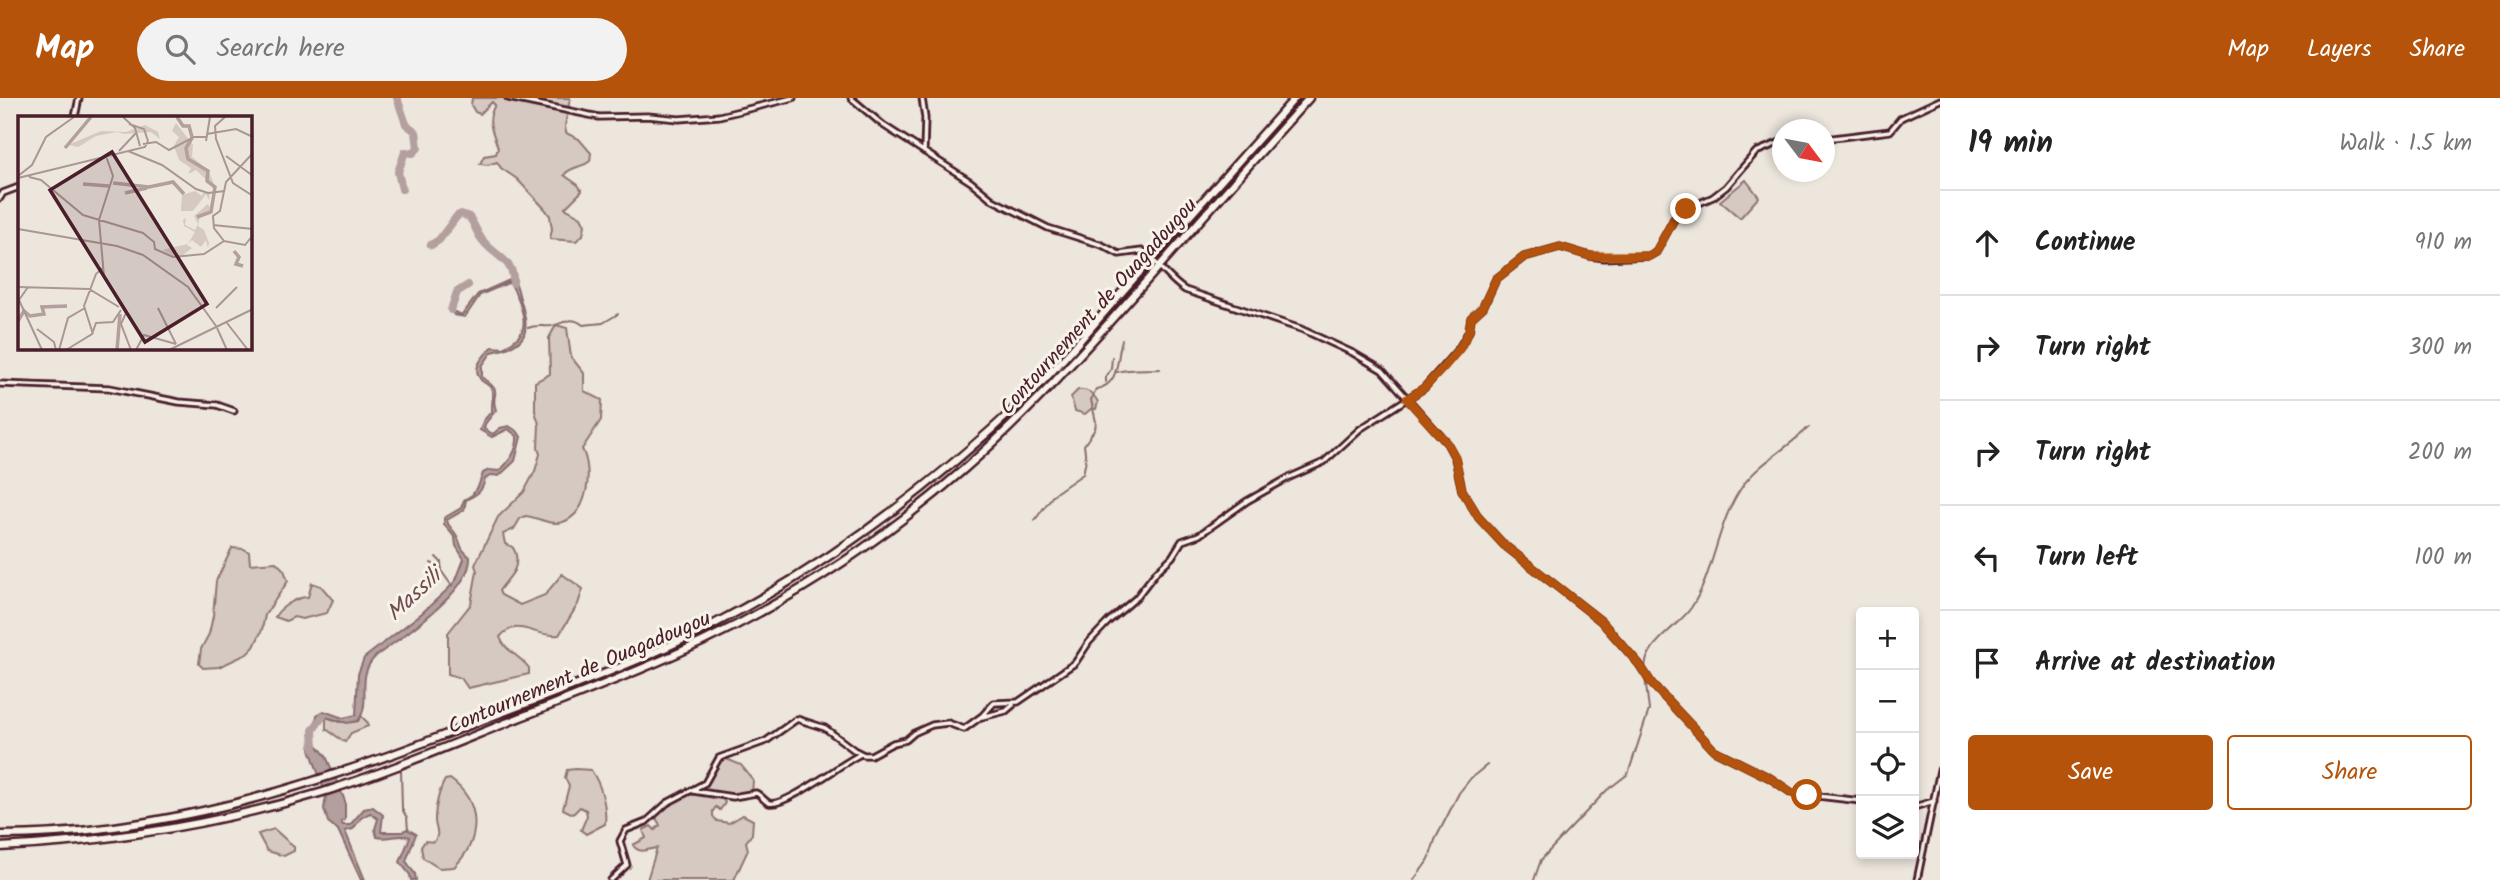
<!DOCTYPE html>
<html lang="en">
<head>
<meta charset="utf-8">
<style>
	body { margin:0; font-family:Kalam,sans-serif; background:#f2f2f2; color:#222 }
	.controls { position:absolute; right:21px; bottom:21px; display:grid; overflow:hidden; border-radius:7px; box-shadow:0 4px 10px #0003 }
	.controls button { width:63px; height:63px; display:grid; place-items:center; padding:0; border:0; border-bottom:2px solid #e0e0e0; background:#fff; color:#222; font:35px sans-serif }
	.compass { position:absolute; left:1772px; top:21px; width:63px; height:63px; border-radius:50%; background:#fff; box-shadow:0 4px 10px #0003; rotate:122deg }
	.stop { position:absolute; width:21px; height:21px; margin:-16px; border:5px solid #b45309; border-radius:50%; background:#fff }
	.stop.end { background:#b45309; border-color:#fff; box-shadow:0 2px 7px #0008 }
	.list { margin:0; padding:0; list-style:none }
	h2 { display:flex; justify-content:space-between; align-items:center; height:91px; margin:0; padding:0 28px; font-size:30px }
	h2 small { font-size:23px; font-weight:400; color:#767676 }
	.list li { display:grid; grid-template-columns:46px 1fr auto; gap:21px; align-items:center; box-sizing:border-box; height:105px; padding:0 28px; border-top:2px solid #e0e0e0 }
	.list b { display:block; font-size:26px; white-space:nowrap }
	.list em { font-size:23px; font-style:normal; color:#767676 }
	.actions { display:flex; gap:14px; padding:21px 28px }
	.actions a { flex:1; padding:16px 0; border:2px solid #b45309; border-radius:7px; text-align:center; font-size:24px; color:#b45309 }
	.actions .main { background:#b45309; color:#fff }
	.icon { flex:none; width:38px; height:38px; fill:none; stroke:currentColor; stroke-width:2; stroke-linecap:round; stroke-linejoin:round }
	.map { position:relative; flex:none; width:1940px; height:782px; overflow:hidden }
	header { display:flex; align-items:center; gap:42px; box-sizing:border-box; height:98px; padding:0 35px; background:#b45309; color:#fff }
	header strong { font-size:33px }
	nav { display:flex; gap:38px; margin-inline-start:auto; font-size:24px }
	.search { width:490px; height:63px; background:#f2f2f2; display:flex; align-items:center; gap:18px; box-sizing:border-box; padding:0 24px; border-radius:38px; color:#767676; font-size:26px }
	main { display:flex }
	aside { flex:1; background:#fff }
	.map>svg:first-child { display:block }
	.green { fill:#d5c9c2; stroke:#907476; stroke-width:2 }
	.water { fill:#b39f9d; stroke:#896c6f; stroke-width:2 }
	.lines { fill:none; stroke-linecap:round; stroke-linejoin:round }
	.stream { stroke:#896c6f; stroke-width:2 }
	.river { stroke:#b39f9d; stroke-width:8 }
	.street-casing { stroke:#4a1f2b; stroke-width:9 }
	.highway-casing { stroke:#4a1f2b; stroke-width:11 }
	.street { stroke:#f7f3e8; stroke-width:3.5 }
	.highway { stroke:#f7f3e8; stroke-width:6 }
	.route { stroke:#b45309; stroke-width:9 }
	.labels { text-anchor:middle; stroke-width:6; stroke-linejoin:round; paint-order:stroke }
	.street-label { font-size:21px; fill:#4a1f2b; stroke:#f7f3e8 }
	.water-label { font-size:23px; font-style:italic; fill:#6f4c53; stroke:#f7f3e8 }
	.inset-river { fill:none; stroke:#b39f9d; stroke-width:3.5 }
	.inset-road { fill:none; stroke:#ab9696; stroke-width:2 }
	.view { fill:#4a1f2b; fill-opacity:0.15; stroke:#4a1f2b; stroke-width:3.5 }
	.inset-edge { fill:none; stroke:#4a1f2b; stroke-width:3.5 }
</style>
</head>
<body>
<header>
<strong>Map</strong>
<div class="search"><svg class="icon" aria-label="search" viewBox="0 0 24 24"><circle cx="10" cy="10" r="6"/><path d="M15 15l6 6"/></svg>Search here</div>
<nav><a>Map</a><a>Layers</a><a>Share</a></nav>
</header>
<main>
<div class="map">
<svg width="1940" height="782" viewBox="0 0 1940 782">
	<rect width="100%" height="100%" fill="#ece6dd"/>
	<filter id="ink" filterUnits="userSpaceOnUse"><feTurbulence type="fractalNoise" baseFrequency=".0143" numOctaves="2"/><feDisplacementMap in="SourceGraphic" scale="14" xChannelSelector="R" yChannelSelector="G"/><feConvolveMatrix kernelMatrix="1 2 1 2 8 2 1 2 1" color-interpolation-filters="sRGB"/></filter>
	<g filter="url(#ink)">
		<path class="green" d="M472,0H570L565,28L566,35L579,41L591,55L590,63C582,70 571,68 564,77L578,87L582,93L565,110L581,119L585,127L583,137L576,143L550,141L552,131L550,118L545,111L517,81L501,70L497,64L488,67L480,66L484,58L496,56L498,50C493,33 485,24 495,7L492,4L480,16L475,14L471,7Z
			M1746,82L1759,99L1740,120L1720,103Z
			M556,227L567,230L571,259L584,275V293L602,302L601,322L582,351C593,372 589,415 563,424C550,428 538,419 525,418L520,421L514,431L503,436L505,446C512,448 514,449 516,457C519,474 507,480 499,493L501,497L520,507L545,497L562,476L583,491L578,506L559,537C534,540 518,518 500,539C504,552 520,558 529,570V576L468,590L461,580L448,576V535L471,506L477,473L475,467L498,419L524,394L535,373L540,356L538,350L539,326L535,313V284L550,276L549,240Z
			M1078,292C1088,291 1093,295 1098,304L1096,311L1092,310L1085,316L1075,313L1071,299Z
			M232,450L244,451L249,454L250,466L276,464L284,472L288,483L265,517L262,532L254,549L247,556L219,569L203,570L199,566L201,551L209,536L213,518L216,483Z
			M312,485L321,488L333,502L327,515L302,521L294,519L286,523L275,519C279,510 298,498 308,499Z
			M361,618L368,625V628L351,635L345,644L326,631V619L340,624L358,623Z
			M724,660L741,667L753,682L752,696L721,698L725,705L720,712L716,709L713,713V718L717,723L729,725L743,717L753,722L752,736L746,744L748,752L734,782H647L657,750C648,751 639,757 633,747L646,740L643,732L651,728L655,732L660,727L654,716L680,697L700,696L719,663Z
			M576,671L591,672C601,687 607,707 605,726L586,736L581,732L587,718L586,712L580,709L573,716L563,711L569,688L565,680L567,672Z
			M450,681C482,704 482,742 454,769L439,770L423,760L421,749L425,743L434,744C441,734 435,732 435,722C435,710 439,692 445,682Z
			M274,731L294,749V753L284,758L267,753L258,736Z"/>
		<path class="water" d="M512,181C518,185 517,192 520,200C530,233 530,247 492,254L482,268V279C506,297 489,294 496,312L485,326L484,331L493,336L500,330L509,328L518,334L521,339L515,363L499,378L492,377L485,381C482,394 478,396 466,402L464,412L447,422C448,430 453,430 457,438C462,448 459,450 470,459C472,493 401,539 376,558C354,579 373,603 358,623L347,625L326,619L319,624H316L317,617L324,613L343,620L356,617L358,576L364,560L422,515L448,491L456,482L464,461L456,448L455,440L444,426V420L461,410L464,402L472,397L478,389L483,375L489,372L499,373C509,364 518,352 517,338L508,331L492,339L480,332L483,323L492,313C491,306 495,296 491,290C489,287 485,285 482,283C470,270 483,259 492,249L504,250C510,245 518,241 521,235C529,222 517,198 511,186L508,185L480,197L465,219L454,217L450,209L454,201L453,213L462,217L478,196Z
			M312,641L326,658L345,703V722L341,724L343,727H350L364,711L373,709L383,717L381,734H402L407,731L416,736L406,763L415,776L416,782H411L410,777L400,764L410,739C400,735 388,742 377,739L375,731L378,721L370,715L361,720L353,731L345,733L365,782H361L338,732L328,724L324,711L326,698L310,651Z"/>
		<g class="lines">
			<path class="stream" d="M528,230C537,226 542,229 551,228C564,226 570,217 583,227L603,225L618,216
				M1117,274C1132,270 1144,272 1160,271
				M1106,284V279L1111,271L1112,259
				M1035,422L1054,396L1083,376L1086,362L1084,347L1095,331L1096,324L1091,302L1096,291C1121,287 1116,260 1122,242
				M436,459L441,464L442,474L452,488
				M431,465L442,471
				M1645,574C1643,546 1677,530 1691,510C1716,472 1716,424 1744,386C1761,364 1789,349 1809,329
				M401,672L402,711L407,720L408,732
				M1414,782L1429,761L1435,742L1459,695L1471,680L1487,667
				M1534,782L1541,762L1550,752L1606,693L1628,676L1649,612L1645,579"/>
			<path class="river" d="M397,0L406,26L416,34L418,50L413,55L405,54L398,74L402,91
				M431,147L439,142L457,118L461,116L469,119C475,126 477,137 484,144C495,158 515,163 513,185
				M451,212L457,194L468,187
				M314,650L313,632L323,618"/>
			<defs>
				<path id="street" d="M508,0L599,19L648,18L679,21L719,18L793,0
					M851,0L883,27L971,84L993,102L1048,130L1102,147L1119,156L1142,153C1159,165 1168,181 1185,192L1301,231L1353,255L1382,272L1447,345L1455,360L1462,392L1479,420L1504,447L1601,523L1639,566L1652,586L1714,652L1770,680L1792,695L1861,703
					M922,0L925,20L924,54
					M75,19L79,0
					M1825,41L1890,33L1901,20L1940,2
					M0,100L3,95L19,89
					M0,286L109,290L179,304L217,307L234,313
					M982,619L1006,613L1013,607
					M693,693L733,699L756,695C761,697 764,703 769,705C784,710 842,665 859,657
					M1914,709L1934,703
					M611,782L627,767L620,743L626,732L646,724L667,705L705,685L719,660L766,643L797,621L825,630L854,652L864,657H871L893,645L906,642L914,635L932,627L948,625L964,631L982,618L994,605L1018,604L1075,565L1089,544L1109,523L1136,500L1156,474L1172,459L1182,443L1199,437L1247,403L1288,380L1324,364L1360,331L1424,290L1459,250L1469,233L1471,220L1483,209L1496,181L1524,159L1560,149L1590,158L1604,160L1649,158L1656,154L1674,121L1686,111L1713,99L1726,89L1756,54L1783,43
					M1917,782L1940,672"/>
				<path id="highway" d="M0,737C158,737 311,689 457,632C543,598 632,569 714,526C832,465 937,385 1032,294C1067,260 1098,221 1130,185C1185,123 1240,62 1295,0
					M0,749C109,744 218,726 323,694C390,673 455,645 521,619C582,595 643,572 702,544C795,500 885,440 963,372C1030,314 1088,248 1148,181C1201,121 1255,60 1309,0"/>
			</defs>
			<use href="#street" class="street-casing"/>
			<use href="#highway" class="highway-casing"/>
			<use href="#street" class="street"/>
			<use href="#highway" class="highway"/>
		</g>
	</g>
	<g class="lines" filter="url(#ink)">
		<path class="route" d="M1686,111L1674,121L1656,154L1649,158H1590L1560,149L1524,159L1496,181L1483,209L1471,220L1469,233L1460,250L1443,270L1424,290L1407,301L1447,345L1455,359L1462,392L1479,420L1504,447L1601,523L1639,566L1652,586L1714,652L1770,680L1792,695L1807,697"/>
	</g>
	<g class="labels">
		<g class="street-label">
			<text transform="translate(1098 208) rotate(-48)" y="7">Contournement de Ouagadougou</text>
			<text transform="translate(579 574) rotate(-23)" y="7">Contournement de Ouagadougou</text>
		</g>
		<g class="water-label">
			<text transform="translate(413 496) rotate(-43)" y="8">Massili</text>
		</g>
	</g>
	<g transform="translate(18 18)">
		<rect width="234" height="234" fill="#ece6dd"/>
		<path d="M158,7L175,29L174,41L190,54L198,73L178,54L170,58L173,52L161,44L156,30L161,21L154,15ZM127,9L140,16L142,23L133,16L106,18L99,16L78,20L60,31L50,29L83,15L108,16ZM177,75L184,80L185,77H192L191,84L188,78L175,95H163L164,79ZM190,88L194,96L182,100L180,110L186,114L191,127L190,132L188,124L183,131L174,124L169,129L174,132L160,143L159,135L155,140L144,134L170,128L177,116L166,110L165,104L168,102L167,109L177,114L180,108L176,100Z" fill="#d5c9c2"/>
		<path class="inset-river" d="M159,1L165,10H171L174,21M174,22L168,32L170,43L190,55L189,65L197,71L193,96L179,101M47,32L73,1M95,67L131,71L155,66L166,78M65,68L91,70M107,77L129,72M216,135L221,141L218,148L225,150M0,205L6,195L12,200L26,198L24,191L49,190M99,234L102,198"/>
		<path class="inset-road" d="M105,1L117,12L122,30M207,1L197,10L198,23L215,67L235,80M111,8L126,13L130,25M189,18L218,13L235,21M188,25L192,1M125,28L138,26L151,34L176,21H188M101,35L118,17M110,35L144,49L178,73L190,77L207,75M88,40L95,60L81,104L86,160L108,197L103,208L113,234M208,40L235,60M0,60L14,49L28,21L56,1M11,61L23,64L65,99L125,117L136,126L137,133L155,141L186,138L206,125L227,129L235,119M0,62L127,31L130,25M195,109L235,113M0,113L99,130L125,139L170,171L198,210M206,125L196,112L195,100L202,95L208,66L235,37M0,171L71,173L101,191M10,171L1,184L24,234M140,192L158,228M198,192L219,171M209,207L230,234M199,212L209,234M19,213L36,226L38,234M75,218L66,190L78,158L86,151M41,234L50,202L67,192M48,234L74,218L78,207L95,206L103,194M118,234L126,219L158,228M151,234L235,193"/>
		<path class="view" d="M94,36L189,188L127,226L32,74Z"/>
		<rect width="234" height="234" class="inset-edge"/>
	</g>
</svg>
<div class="controls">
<button>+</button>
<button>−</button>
<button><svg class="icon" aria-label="locate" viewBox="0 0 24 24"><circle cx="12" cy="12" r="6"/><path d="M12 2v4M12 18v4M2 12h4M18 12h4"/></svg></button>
<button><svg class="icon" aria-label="layers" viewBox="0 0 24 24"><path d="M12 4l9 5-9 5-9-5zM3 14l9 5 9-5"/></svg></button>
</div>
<svg class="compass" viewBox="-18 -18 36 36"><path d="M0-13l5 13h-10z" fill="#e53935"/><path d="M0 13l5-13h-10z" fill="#767676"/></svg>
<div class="stop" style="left:1807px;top:697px"></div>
<div class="stop end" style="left:1686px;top:111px"></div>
</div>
<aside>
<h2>19 min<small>Walk · 1.5 km</small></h2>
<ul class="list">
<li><svg class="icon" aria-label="ahead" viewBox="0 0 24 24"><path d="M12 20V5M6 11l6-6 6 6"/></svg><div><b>Continue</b></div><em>910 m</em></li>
<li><svg class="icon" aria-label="right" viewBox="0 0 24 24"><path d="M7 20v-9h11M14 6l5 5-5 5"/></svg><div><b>Turn right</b></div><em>300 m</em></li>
<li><svg class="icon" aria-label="right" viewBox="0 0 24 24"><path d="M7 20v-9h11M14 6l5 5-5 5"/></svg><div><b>Turn right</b></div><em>200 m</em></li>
<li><svg class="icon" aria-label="left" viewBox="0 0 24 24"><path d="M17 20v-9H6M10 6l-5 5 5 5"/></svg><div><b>Turn left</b></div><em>100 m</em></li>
<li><svg class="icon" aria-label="arrive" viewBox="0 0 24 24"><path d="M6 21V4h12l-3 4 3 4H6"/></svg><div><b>Arrive at destination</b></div></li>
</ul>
<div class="actions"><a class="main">Save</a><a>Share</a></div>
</aside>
</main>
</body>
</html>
